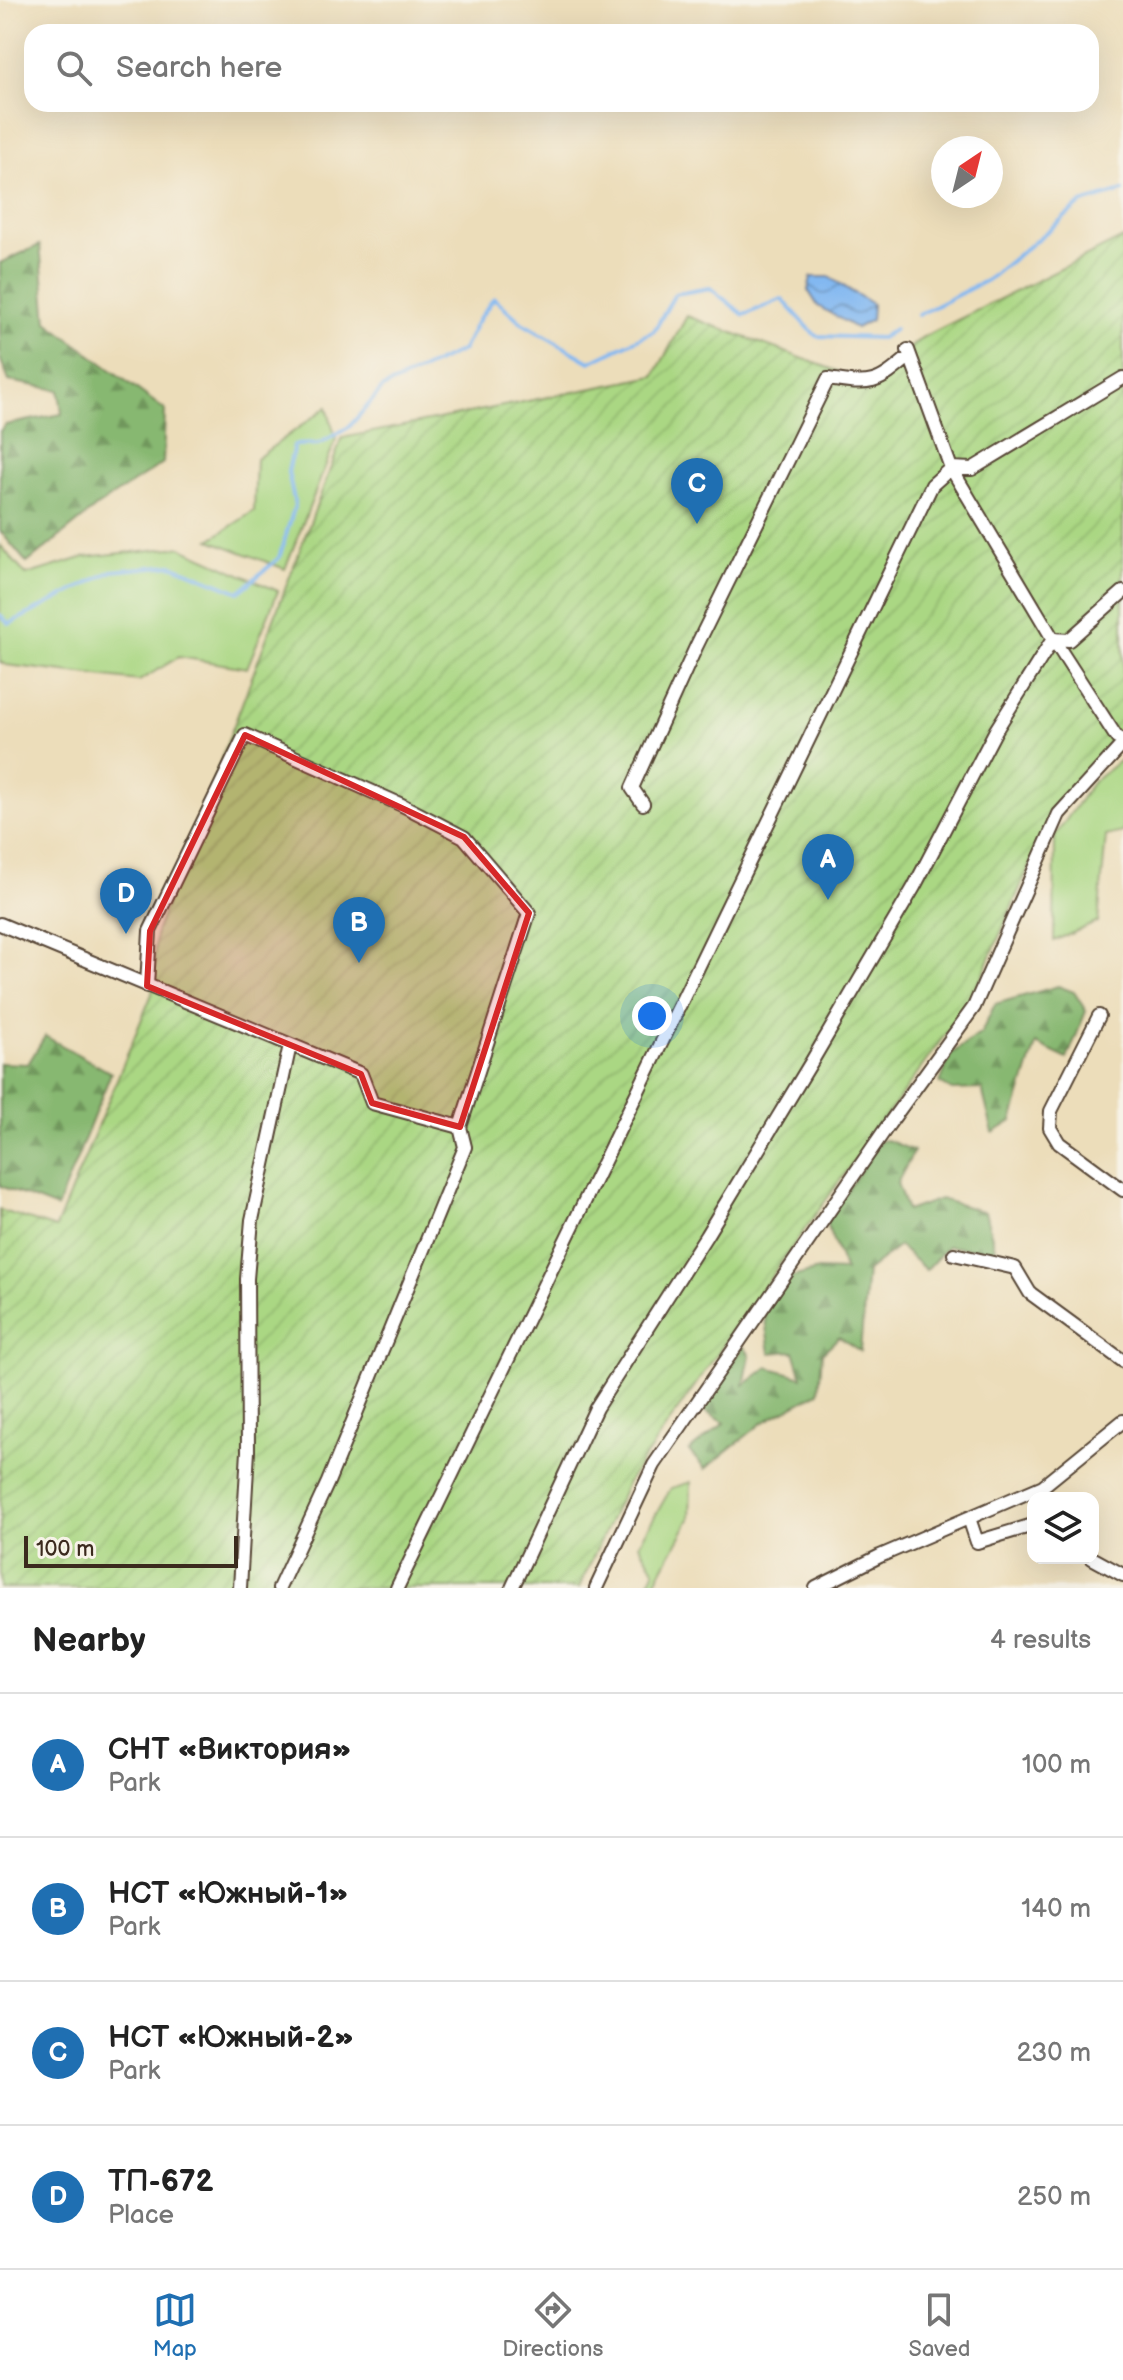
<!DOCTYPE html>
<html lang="en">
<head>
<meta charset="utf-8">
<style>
	body { margin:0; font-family:"Balsamiq Sans",sans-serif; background:#f6f6f6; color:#222 }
	.controls { position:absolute; right:24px; bottom:24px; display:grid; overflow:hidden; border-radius:16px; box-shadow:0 8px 32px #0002 }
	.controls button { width:72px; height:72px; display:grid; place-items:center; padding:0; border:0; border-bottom:2px solid #e0e0e0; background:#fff; color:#222; font:40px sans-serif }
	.compass { position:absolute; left:931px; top:136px; width:72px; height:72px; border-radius:50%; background:#fff; box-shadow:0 8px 32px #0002; rotate:35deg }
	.scale { position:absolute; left:24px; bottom:20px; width:214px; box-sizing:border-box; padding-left:8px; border:4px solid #3b2a1e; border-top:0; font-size:22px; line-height:28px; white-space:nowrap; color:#3b2a1e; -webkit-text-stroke:6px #f7f3e8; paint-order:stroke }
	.you { position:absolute; left:652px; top:1016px; width:28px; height:28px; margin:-20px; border:6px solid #fff; border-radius:50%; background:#1a73e8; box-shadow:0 0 0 12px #1a73e833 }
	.badge { display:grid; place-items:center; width:52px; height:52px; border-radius:50%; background:#1f6fb2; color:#fff; font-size:26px; font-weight:700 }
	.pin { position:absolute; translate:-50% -66px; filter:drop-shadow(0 2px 4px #0008) }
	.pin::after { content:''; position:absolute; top:42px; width:28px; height:24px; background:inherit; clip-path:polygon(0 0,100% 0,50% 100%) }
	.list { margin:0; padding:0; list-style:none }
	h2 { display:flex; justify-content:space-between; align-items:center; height:104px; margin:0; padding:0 32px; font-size:34px }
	h2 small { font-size:26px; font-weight:400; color:#767676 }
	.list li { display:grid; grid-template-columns:52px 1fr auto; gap:24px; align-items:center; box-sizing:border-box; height:144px; padding:0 32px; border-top:2px solid #e0e0e0 }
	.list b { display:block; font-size:30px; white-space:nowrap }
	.list p { margin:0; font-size:26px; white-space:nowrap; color:#767676 }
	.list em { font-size:26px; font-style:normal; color:#767676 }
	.icon { flex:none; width:44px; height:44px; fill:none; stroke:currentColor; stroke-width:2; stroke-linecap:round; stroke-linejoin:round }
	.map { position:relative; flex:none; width:1123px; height:1588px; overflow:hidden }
	.search { position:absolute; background:#fff; box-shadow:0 8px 32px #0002; left:24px; right:24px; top:24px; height:88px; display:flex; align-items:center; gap:20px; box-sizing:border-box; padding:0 28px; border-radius:24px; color:#767676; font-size:30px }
	.sheet { height:680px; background:#fff }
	nav { display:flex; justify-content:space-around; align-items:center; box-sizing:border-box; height:112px; border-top:2px solid #e0e0e0; background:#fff; font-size:22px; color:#767676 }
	nav a { display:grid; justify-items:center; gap:4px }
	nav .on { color:#1f6fb2 }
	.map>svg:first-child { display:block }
	.green { fill:#aad783; stroke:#728050; stroke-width:2 }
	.forest { fill:url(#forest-firs); stroke:#617148; stroke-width:2 }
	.garden { fill:url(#garden-furrows); stroke:#728050; stroke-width:2 }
	.water { fill:url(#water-waves); stroke:#5e7188; stroke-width:2 }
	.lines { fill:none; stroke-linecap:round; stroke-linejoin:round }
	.stream { stroke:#82b8f1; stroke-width:4 }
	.minor-casing { stroke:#564535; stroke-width:16 }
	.minor { stroke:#fff; stroke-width:12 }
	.marked { fill:#d62828; fill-opacity:0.2; stroke:#d62828; stroke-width:6; stroke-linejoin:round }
</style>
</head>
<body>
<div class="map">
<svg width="1123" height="1588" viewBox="0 0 1123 1588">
	<defs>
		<pattern id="forest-firs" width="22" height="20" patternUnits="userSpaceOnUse" patternTransform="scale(2)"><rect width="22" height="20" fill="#87b871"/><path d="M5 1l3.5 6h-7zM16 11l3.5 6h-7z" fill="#70965c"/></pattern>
		<pattern id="garden-furrows" width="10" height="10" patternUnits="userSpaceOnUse" patternTransform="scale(2)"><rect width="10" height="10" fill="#aad783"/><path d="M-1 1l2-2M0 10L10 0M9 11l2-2" fill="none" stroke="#93b971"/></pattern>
		<pattern id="water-waves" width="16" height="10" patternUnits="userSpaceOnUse" patternTransform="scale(2)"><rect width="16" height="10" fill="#82b8f1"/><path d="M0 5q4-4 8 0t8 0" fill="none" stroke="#6c96c3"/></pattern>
	</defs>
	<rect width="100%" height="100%" fill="#f7f3e8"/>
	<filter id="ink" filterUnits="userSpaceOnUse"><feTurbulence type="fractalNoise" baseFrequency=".0125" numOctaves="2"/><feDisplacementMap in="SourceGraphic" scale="16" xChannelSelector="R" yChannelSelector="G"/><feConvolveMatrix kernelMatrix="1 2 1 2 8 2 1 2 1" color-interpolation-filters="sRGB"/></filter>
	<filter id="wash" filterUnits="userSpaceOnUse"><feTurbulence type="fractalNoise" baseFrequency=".006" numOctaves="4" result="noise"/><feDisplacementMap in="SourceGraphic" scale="32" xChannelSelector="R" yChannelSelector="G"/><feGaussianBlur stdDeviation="1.8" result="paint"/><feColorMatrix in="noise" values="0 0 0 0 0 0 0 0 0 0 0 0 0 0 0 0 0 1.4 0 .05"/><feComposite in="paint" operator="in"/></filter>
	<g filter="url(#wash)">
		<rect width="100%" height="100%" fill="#ecddba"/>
		<path class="green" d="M327,407L336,439L285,569L210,540L254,511L256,459Z
			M0,545L26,575L85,557L180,547L278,591L247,668L179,657L139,681L6,665L0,662Z
			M1123,758V832L1106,836L1098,922L1054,941L1055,836L1092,783Z
			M691,1482L690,1519L652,1588H645L655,1571L639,1544L671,1488Z"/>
		<path class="forest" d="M40,245L47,322L165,410L163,463L99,505L27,563L0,531V431L5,425L62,414L59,390L9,381L0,358V263Z
			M1058,986L1074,992L1086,1011L1067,1059L1036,1044L1012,1121L993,1133L982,1089L952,1090L940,1083L951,1054L981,1033L995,1004Z
			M45,1036L111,1073L57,1208L0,1186V1063L28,1064Z
			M887,1140L914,1151L897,1183L907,1211L940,1199L985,1212L996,1252L948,1246L926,1270L899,1246L867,1271L860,1351L839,1337L822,1353L819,1392L762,1423L705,1469L689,1451L725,1423L702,1410L743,1346L750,1355L744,1385L768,1367L802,1377L794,1351L770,1353L764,1313L788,1278L818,1270L845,1271L826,1223L880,1141Z"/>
		<path class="garden" d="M1123,238V734L1116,738L1055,806L975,993L782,1261L627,1483L579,1588H0V1210L56,1228L152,994L156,932L342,438L654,376L687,316L856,378L898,370L901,356L921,338Z"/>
		<path class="water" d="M811,277H829L872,304L871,320L856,328L818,306L808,290Z"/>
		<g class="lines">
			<path class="stream" d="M918,315L987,280L1082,203L1123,191
				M0,615L9,624L112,571L172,565L239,592L279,558L295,505L288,472L294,445L319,444L349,427L383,388L463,350L476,323L494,298L522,323L590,362L654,331L675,294L710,288L744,315L782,299L816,336L881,338L895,329"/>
		</g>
	</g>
	<g filter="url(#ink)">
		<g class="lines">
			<defs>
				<path id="minor" d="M908,350L951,468L1053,639L1069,640L1123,592
					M643,804L632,788L696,647L828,379C872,386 876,385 910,356
					M0,924L361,1074L372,1103L460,1127
					M147,986L150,931L245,735L402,805L464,837L529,913L460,1127L465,1147L328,1482L279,1588
					M1099,1016L1051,1111L1050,1128L1059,1143L1123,1190
					M954,1254L1015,1268L1030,1293L1123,1361
					M969,1518L977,1542L1033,1525
					M1092,1558L1123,1575
					M240,1588L248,1451L247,1279L252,1220L290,1045
					M397,1588L932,485L951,468L972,469L1123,378
					M512,1588L596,1408L706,1236L812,1061L914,887L996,730L1053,639L1117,738L1123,740
					M596,1588L654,1465L889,1124L974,1007L1059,814L1123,744
					M816,1588L880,1556L1043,1486L1123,1421"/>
			</defs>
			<use href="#minor" class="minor-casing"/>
			<use href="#minor" class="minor"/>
		</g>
	</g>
	<path class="marked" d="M245,735L464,837L529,913L460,1127L372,1103L361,1074L147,986L150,931Z"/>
</svg>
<div class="controls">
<button><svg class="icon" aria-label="layers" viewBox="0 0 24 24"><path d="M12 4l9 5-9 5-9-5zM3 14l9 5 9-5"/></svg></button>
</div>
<svg class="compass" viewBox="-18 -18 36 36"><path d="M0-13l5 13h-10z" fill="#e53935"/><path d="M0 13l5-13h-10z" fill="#767676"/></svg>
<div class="scale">100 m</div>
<div class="you"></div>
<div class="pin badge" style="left:828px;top:900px">A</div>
<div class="pin badge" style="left:359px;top:963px">B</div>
<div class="pin badge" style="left:697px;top:524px">C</div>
<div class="pin badge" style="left:126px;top:934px">D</div>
<div class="search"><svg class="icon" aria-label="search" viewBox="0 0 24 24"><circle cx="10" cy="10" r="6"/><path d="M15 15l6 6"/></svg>Search here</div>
</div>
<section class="sheet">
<h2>Nearby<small>4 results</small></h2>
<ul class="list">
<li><span class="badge">A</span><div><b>СНТ «Виктория»</b><p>Park</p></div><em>100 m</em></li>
<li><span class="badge">B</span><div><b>НСТ «Южный-1»</b><p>Park</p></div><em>140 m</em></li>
<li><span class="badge">C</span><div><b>НСТ «Южный-2»</b><p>Park</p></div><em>230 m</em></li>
<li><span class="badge">D</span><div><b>ТП-672</b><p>Place</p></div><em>250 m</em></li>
</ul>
</section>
<nav>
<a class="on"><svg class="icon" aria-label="map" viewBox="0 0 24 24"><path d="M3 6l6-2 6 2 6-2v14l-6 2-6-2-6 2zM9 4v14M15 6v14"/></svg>Map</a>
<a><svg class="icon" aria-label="directions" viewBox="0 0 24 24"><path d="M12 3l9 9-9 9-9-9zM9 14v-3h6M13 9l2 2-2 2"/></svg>Directions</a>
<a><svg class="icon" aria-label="saved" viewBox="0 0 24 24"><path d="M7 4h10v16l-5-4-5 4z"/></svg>Saved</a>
</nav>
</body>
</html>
